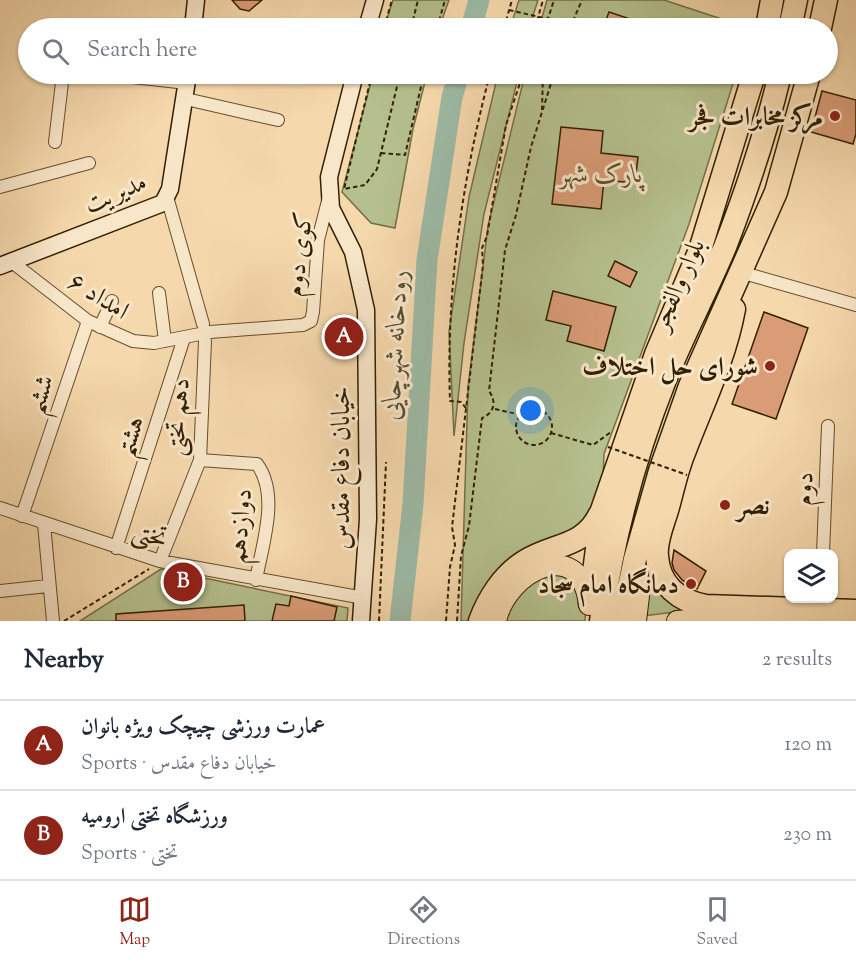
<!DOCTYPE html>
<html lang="en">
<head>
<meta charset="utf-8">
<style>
	body { margin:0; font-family:"Sorts Mill Goudy",Amiri,serif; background:#f6f6f7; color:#1f2937 }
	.controls { position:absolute; right:18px; bottom:18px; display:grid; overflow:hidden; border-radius:12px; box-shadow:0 2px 4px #0004 }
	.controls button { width:54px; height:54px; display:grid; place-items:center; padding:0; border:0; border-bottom:2px solid #e0e1e3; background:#fff; color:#1f2937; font:30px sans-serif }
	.you { position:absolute; left:531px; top:411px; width:21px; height:21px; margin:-15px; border:4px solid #fff; border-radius:50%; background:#1a73e8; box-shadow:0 0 0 9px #1a73e833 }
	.badge { display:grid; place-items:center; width:39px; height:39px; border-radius:50%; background:#8f2418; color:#fff; font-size:20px; font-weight:700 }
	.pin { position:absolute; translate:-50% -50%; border:3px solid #fff; box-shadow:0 2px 6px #0006 }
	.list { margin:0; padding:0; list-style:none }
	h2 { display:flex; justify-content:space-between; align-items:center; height:78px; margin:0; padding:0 24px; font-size:26px }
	h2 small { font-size:20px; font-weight:400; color:#747a83 }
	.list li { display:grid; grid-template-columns:39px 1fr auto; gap:18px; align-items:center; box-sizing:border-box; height:90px; padding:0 24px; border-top:2px solid #e0e1e3 }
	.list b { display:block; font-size:22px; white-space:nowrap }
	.list p { margin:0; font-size:20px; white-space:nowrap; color:#747a83 }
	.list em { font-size:20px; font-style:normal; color:#747a83 }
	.icon { flex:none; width:33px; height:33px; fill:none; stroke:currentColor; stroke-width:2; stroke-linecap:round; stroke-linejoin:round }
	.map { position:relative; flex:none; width:856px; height:621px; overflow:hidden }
	.search { position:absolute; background:#fff; box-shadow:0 2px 4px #0004; left:18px; right:18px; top:18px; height:66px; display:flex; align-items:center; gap:15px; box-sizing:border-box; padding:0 21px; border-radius:33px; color:#747a83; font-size:22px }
	.sheet { height:258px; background:#fff }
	nav { display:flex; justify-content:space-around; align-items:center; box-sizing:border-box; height:84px; border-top:2px solid #e0e1e3; background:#fff; font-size:16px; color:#747a83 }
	nav a { display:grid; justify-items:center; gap:3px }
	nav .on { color:#8f2418 }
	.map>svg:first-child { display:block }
	.green { fill:#b5c08e; stroke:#747048; stroke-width:1.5 }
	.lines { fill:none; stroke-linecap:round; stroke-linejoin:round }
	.river { stroke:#9dbaa5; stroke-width:21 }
	.building { fill:#d99c77; stroke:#332002; stroke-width:1.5 }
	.street-casing { stroke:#644e2c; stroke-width:14 }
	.secondary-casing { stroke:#332002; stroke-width:19 }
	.primary-casing { stroke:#332002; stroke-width:22 }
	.highway-casing { stroke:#332002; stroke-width:25 }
	.path { stroke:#332002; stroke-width:2; stroke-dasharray:4.5 3; stroke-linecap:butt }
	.street { stroke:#f8e6c9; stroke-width:12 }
	.secondary { stroke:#f8e6c9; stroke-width:16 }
	.primary { stroke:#f5d8ac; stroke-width:20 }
	.highway { stroke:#f5d8ac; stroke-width:22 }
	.path-bridge { stroke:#332002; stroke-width:2; stroke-dasharray:4.5 3; stroke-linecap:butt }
	.poi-dot { fill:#8f2418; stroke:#f8e6c9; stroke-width:2 }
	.labels { text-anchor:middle; stroke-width:6; stroke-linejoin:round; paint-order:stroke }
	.poi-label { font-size:26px; font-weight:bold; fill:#332002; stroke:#f8e6c9; text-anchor:end }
	.park-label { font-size:26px; font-style:italic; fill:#5a502c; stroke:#f8e6c9 }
	.street-label { font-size:26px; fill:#332002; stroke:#f8e6c9 }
	.water-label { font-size:27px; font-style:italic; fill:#534e33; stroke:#f8e6c9 }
</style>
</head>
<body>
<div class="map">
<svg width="856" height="621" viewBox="0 0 856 621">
	<rect width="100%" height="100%" fill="#f5d8ac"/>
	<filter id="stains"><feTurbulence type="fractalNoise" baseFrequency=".00333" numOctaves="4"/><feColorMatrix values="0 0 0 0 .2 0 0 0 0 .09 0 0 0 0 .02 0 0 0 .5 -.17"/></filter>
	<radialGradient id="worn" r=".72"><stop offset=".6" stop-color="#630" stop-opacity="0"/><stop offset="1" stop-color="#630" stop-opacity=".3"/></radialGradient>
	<path class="green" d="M393,0H449L439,28H384Z
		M519,0H538L529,28H510Z
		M547,0H664L749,28H539Z
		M373,74H427L413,129L395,228L371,223L342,192Z
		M498,74H519L484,214L464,343L454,436L449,332L469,197Z
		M525,74H736L689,224L604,454L603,479L588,520L498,573L473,607L470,621H461L468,387L488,226Z
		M161,569L348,608L347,621H80Z
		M547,571L574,580L586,605L585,621H501L506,606Z
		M649,576L664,598L683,611L643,616Z"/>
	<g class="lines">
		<path class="river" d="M471,28L479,0
			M400,621L413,504L427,260L452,97L459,74"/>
	</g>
	<path class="building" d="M232,0H262L249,11L240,9Z
		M609,12L654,27V28H603Z
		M822,91L856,100V134L853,144L811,132Z
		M561,127L603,131L601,153L638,157L635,183L604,180L601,209L552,204Z
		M615,261L637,272L630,287L608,276Z
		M553,291L616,307L604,351L567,341L571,326L546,320Z
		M764,312L808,328L776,419L732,404Z
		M674,550L706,571L697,589L682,580L674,570L672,563Z
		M291,596L337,607L334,621H272L276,604L289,606Z
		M244,605L245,621H116V614Z"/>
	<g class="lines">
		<defs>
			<path id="street" d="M106,74L187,83
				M186,99L278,120
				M55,142L63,74
				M0,187L89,163
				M167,197L203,324
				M12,262L88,321L133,341L154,343L210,332L303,325L311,321L313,312L318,240L329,197
				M740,272L856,305
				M159,293L165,341
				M100,327L112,301
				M200,460L257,464C280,495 262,545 256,580
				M0,508L160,561L364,598
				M22,516L88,321
				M44,524L53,621
				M116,548L184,338
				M823,554L828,426
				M160,561L200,460L205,341
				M0,591L48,586"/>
			<path id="secondary" d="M193,28L196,0
				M367,28L375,0
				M355,74L329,177L331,208L353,252L366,310L368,519L361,621
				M0,266L163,203L170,189L188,74"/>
			<path id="primary" d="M496,621C507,570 581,534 589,605
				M636,621L639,596L637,570
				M677,621L715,618L822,621"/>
			<path id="highway" d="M767,28L772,0
				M790,28L796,0
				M820,28L826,0
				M734,309C725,358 703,403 685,450C677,469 673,489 668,507C664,522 655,541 657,556C659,585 679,601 706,606L856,611
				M590,603L602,510L656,354L700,250L754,74
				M480,621C488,599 503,575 524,562C553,543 583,549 600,514
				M601,621C613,538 634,458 665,380C683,335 706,292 725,247C747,190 766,133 780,74
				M622,621L635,559L660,471L690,386L776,192L809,74"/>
		</defs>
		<use href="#street" class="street-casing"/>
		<use href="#secondary" class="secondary-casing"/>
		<use href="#primary" class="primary-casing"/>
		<use href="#highway" class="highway-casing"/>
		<path class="path" d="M509,10L548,19L553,28
			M384,28L392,0
			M411,28L418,0
			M437,28L445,0
			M504,28L512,0
			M535,28L543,0
			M545,28L554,0
			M570,28L582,0
			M372,74L344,189L365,185L377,169L400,74
			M542,110L543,74
			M381,153L405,155L424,74
			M466,408L461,402L450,401C446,291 462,180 490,74
			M495,409L521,415
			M516 427a18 18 0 1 1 36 0a18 18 0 1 1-36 0Z
			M551,433L593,445L611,432
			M64,621L149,569
			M379,621L386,462
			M446,621L450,567L455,545L452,527L483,265L482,248L487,236L506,125L523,74
			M457,621L461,556L469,526L482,418C494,413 497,402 489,391L505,250L516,215L531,147L554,74"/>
		<use href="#street" class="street"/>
		<use href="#secondary" class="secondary"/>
		<use href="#primary" class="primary"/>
		<use href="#highway" class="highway"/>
		<path class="path-bridge" d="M608,447L687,475"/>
	</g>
	<g class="poi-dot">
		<circle cx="835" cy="116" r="6"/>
		<circle cx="770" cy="366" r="6"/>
		<circle cx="725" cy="505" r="6"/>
		<circle cx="691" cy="584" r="6"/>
	</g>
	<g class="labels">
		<g class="poi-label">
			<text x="823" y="125">مرکز مخابرات فجر</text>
			<text x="758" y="375">شورای حل اختلاف</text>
			<text x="737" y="514" text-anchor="start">نصر</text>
			<text x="679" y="593">دمانگاه امام سجاد</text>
		</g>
		<g class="park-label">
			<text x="601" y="182">پارک شهر</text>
		</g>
		<g class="street-label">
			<text transform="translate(115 192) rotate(-23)" y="9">مدیریت</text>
			<text transform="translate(298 254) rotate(-83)" y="9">کوی دوم</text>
			<text transform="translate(677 284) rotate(-66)" y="9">بلوار والفجر</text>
			<text transform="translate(99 295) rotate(32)" y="9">امداد ۶</text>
			<text transform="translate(39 394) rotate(-71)" y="9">ششم</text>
			<text transform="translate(177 417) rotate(-86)" y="9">دهم تختی</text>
			<text transform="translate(129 436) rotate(-72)" y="9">هشتم</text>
			<text transform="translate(340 468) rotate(-90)" y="9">خیابان دفاع مقدس</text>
			<text transform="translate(803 489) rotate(-88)" y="9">دوم</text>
			<text transform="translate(239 526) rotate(-85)" y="9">دوازدهم</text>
			<text transform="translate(150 534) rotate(16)" y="9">تختی</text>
		</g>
		<g class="water-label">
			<text transform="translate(394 345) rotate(-87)" y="9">رودخانه شهرچایی</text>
		</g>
	</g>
	<rect width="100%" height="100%" filter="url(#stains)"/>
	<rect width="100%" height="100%" fill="url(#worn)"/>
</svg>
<div class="controls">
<button><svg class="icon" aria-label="layers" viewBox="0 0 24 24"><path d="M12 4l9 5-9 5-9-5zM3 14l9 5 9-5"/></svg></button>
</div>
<div class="you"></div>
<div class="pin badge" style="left:344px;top:337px">A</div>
<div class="pin badge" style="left:183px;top:582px">B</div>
<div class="search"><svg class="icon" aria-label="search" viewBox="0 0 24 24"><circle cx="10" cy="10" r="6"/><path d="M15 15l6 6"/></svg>Search here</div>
</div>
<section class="sheet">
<h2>Nearby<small>2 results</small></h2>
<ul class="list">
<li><span class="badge">A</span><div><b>عمارت ورزشی چیچک ویژه بانوان</b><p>Sports · خیابان دفاع مقدس</p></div><em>120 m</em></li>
<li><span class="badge">B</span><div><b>ورزشگاه تختی ارومیه</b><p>Sports · تختی</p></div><em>230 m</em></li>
</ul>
</section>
<nav>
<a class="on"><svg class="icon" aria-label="map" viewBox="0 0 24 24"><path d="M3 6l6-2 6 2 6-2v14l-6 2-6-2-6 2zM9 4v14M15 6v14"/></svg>Map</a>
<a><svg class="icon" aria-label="directions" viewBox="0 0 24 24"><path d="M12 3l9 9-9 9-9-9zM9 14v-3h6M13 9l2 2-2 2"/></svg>Directions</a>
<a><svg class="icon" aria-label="saved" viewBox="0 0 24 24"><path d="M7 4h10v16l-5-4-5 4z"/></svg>Saved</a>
</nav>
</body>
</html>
